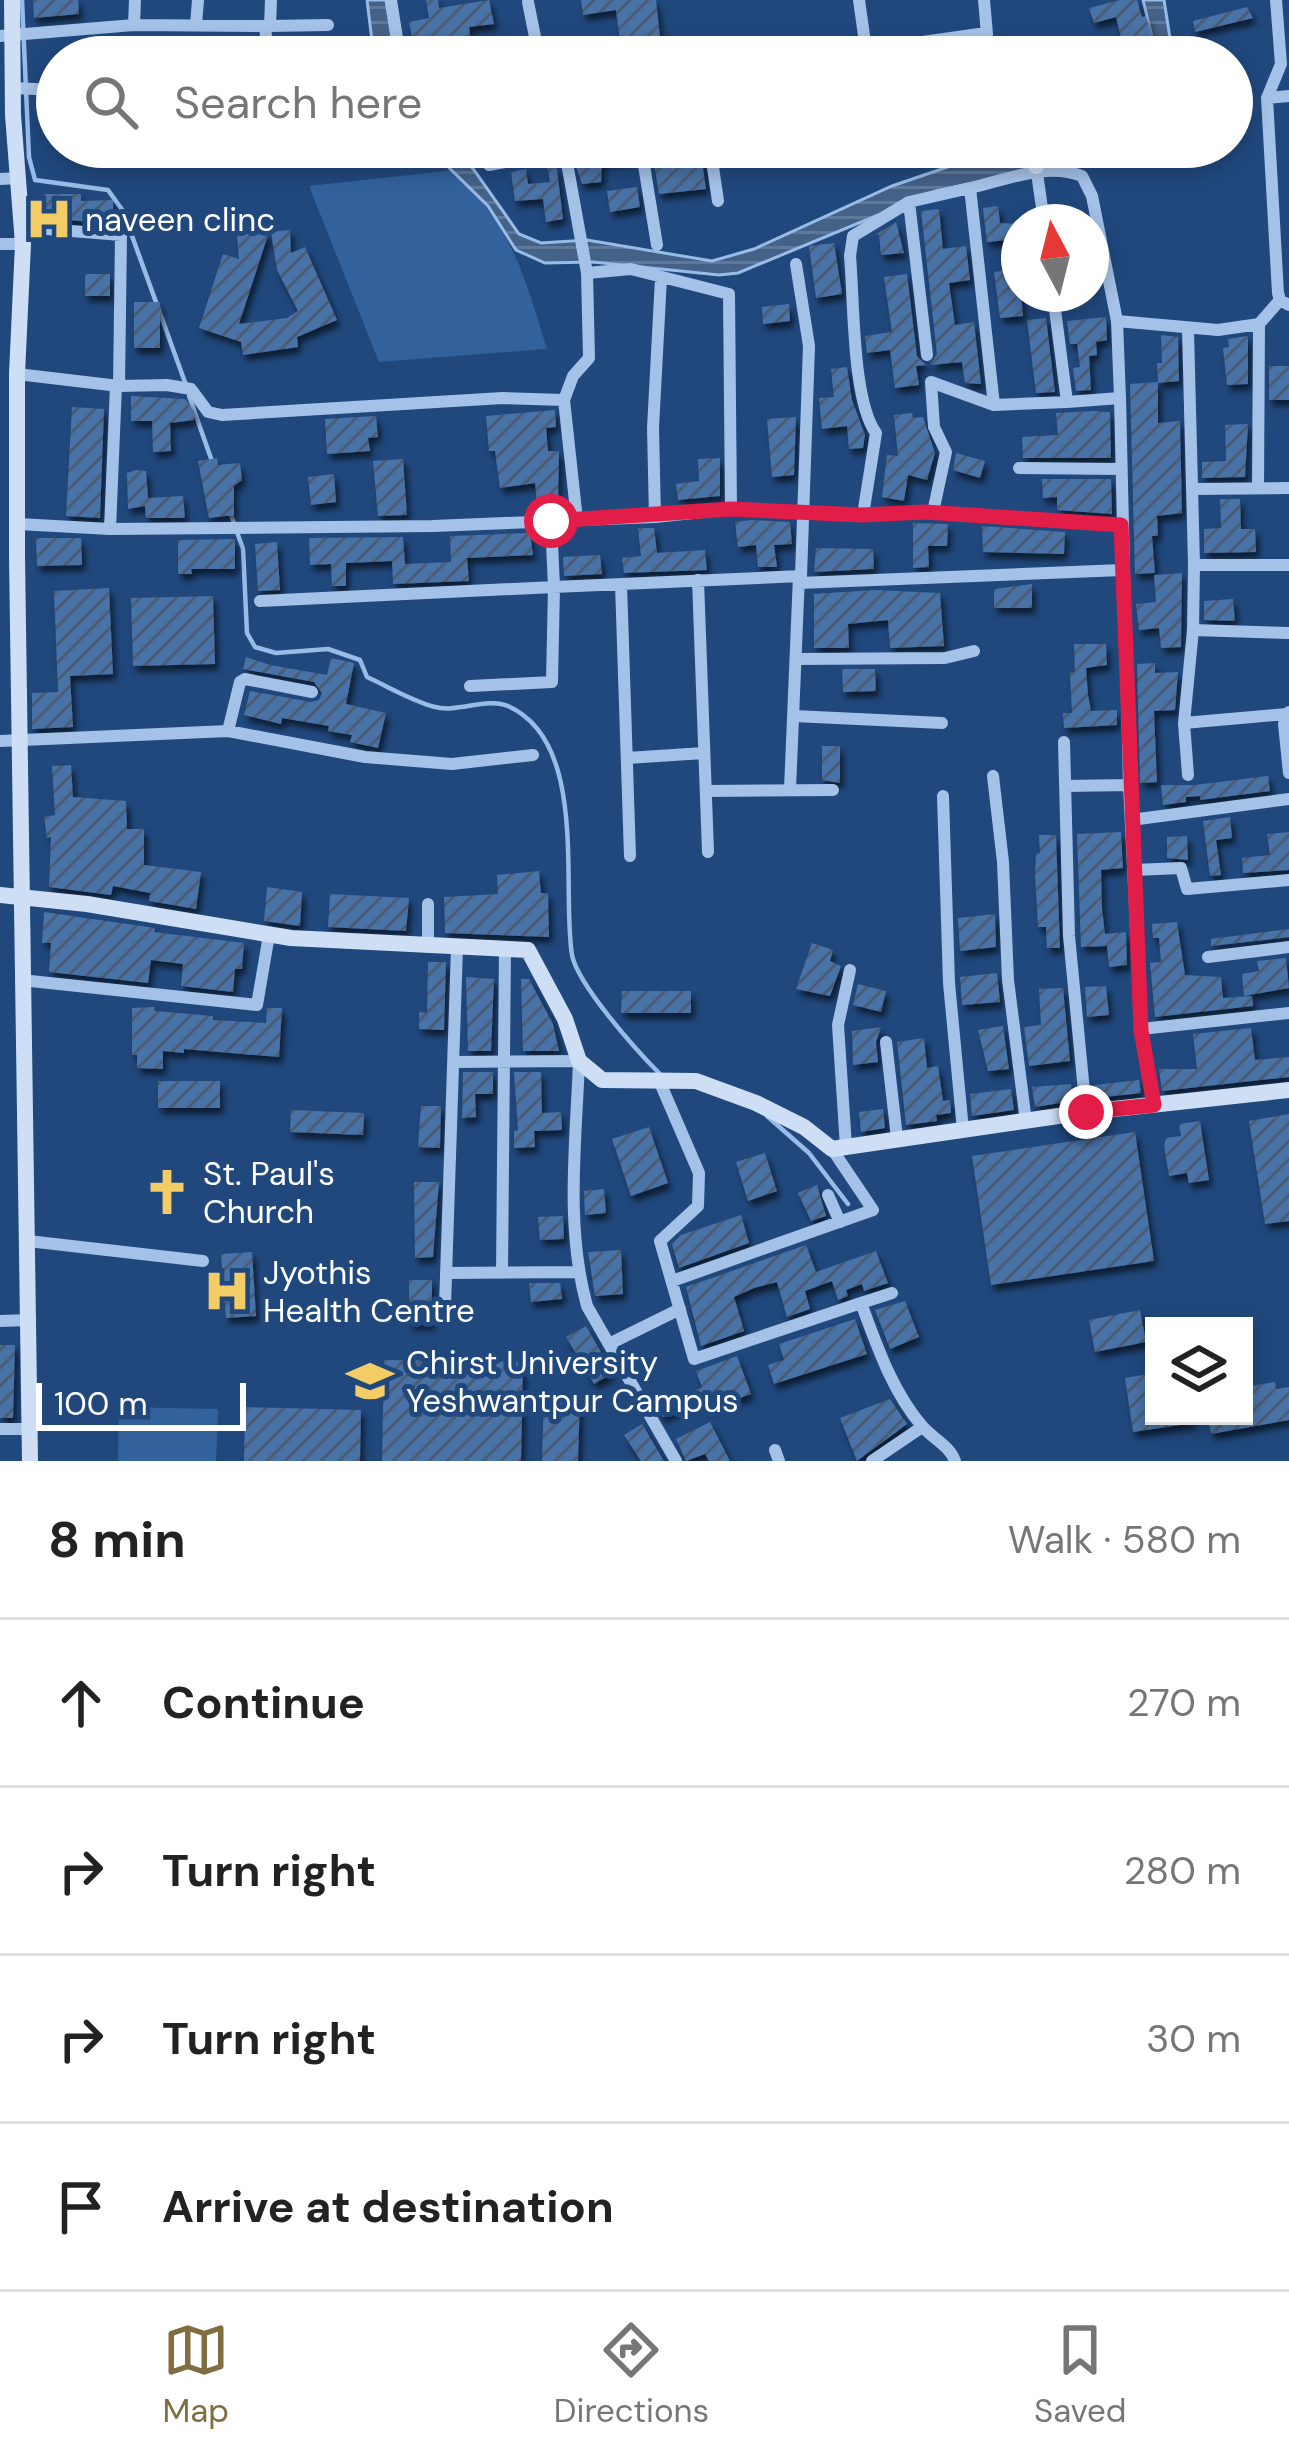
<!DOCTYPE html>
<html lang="en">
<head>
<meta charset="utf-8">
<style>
	body { margin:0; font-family:"DM Sans",sans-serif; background:#f2f2f2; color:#222 }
	.controls { position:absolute; right:36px; bottom:36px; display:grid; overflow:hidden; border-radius:0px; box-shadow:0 6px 18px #0003 }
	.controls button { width:108px; height:108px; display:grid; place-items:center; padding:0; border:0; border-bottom:3px solid #e0e0e0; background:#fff; color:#222; font:60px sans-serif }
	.compass { position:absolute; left:1001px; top:204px; width:108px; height:108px; border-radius:50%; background:#fff; box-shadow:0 6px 18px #0003; rotate:353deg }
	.scale { position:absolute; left:36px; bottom:30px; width:210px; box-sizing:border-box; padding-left:12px; border:6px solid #fff; border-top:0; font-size:33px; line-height:42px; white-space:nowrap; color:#fff; -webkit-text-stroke:9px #20487d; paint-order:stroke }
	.stop { position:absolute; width:36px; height:36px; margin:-27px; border:9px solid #e11d48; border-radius:50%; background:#fff }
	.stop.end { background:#e11d48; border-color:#fff; box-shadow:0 3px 12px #0008 }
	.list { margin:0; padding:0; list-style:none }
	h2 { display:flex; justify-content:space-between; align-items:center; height:156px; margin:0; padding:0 48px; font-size:51px }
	h2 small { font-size:39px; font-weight:400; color:#767676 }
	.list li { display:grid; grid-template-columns:78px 1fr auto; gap:36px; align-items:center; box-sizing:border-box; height:168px; padding:0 48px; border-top:3px solid #e0e0e0 }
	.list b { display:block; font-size:45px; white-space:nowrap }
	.list em { font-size:39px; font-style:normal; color:#767676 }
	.icon { flex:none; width:66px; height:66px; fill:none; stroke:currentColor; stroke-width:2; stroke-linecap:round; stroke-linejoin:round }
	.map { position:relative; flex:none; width:1289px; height:1461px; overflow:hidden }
	.search { position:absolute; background:#fff; box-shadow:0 6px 18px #0003; left:36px; right:36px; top:36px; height:132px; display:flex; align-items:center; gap:30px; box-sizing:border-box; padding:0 42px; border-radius:66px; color:#767676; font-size:45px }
	.sheet { height:828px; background:#fff }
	nav { display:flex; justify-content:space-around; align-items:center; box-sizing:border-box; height:168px; border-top:3px solid #e0e0e0; background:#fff; font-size:33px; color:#767676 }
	nav a { display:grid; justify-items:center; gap:6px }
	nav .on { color:#806e40 }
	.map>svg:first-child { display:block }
	.green { fill:#33619b }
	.water { fill:url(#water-rules); stroke:#97bce8; stroke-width:3 }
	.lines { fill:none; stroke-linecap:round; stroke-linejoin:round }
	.stream { stroke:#97bce8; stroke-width:4.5 }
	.building { fill:url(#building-hatch); filter:url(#shadow) }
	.street { stroke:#a4c1e7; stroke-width:12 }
	.secondary { stroke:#cedff5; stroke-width:16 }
	.route { stroke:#e11d48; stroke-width:15 }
	.labels { text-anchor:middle; stroke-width:10; stroke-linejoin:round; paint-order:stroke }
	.poi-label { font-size:33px; fill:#fff; stroke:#20487d; text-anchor:start }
</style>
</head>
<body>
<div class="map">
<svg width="1289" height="1461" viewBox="0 0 1289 1461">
	<defs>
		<pattern id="water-rules" width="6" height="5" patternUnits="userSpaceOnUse" patternTransform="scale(3)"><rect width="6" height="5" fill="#446188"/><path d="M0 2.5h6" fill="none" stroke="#60799a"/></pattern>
		<pattern id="building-hatch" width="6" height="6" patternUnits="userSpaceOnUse" patternTransform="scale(3)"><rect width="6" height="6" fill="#4972a6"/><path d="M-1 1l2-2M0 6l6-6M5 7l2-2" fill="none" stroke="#4b5d74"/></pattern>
		<filter id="shadow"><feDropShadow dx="3.5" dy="6" stdDeviation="3" flood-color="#0009"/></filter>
	</defs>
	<rect width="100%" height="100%" fill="#20487d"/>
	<path class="green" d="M455,170C514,233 522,269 547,349L379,362L309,186Z
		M119,1407L218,1409L216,1461H118Z"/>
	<path class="water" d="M367,0H386L395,57H374Z
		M1143,0H1164L1173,57H1157Z
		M428,147H453L474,170L519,234L541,243L587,240L712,261L754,249L892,186L968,160L1034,147H1105L1011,175L936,191L738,273L719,275L593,262L545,263L516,250L488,206Z"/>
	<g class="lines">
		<path class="stream" d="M22,0L29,157L35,180L108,190L123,211L186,385
			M189,396L213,464
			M231,515L243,549L247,633L255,647L276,653L328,649L360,660L367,677C389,687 412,701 435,707C457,713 487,697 508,706C589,742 561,888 572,955C578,985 636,1050 659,1073
			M767,1116L809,1153L848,1204"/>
	</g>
	<path class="building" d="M33,0H78L79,14L34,18Z
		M426,0H438L439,8L489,0L494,24L469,27L473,55L411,57L409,48L414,47L409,22L429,18Z
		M581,0H656L662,55L622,57L616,10L583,15Z
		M1120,0H1137L1142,17L1146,16L1152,40L1123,46L1116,17L1094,23L1089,8Z
		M1247,7L1253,18L1195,32L1193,21Z
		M362,37V50L326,51L325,38Z
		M631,147L632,159L602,162L601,182L582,184L570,149Z
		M679,147H700L706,189L659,194L653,158L680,155Z
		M547,164L557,169L563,219L546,222L543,199L515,201L511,172L526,169L528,184L550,182Z
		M637,187L640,207L610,212L607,191Z
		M45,194H81V201L113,200V224L45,218Z
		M998,206L1000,223L1019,224V239L987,242L983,208Z
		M939,209L943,249L966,246L970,280L949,283L955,325L974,322L981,384L965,383L962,362L930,365L937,354L921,211Z
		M896,222L904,253L881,255L879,234L875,235Z
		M290,230L291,253L305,247L337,320L297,337L298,347L243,355L241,342L199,328L223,254L239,259L237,235L269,232L239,324L287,318L298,311L277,270L271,232Z
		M834,243L842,294L816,298L809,246Z
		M1019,269L1023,316L1000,318L994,272Z
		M85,274H110V296H85Z
		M907,274L917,356L926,365L916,366L919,385L895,388L890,350L867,353L865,336L892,332L884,277Z
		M134,302H160V348H134Z
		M789,304L790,321L763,324L762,307Z
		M1106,317L1107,340L1096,342L1097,355L1089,356L1091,390L1076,391L1073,368L1080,367L1077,344H1070L1067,321Z
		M1046,318L1055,392L1036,393L1027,320Z
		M1161,335L1178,337L1179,381L1158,383L1157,363H1162Z
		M1248,336V384L1227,385L1223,348L1229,347L1228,339Z
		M1269,366H1289V400H1269Z
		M847,367L852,400L865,435L863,448L849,449L847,426L822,429L819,398L834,397L831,369Z
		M1158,382V423L1180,421L1182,513L1157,516L1158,536H1152L1155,573L1135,574L1130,384Z
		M131,396L185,399L194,411V420L170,423L171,451L153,452L152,421H131Z
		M72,407L104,409L100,518L66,516Z
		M555,410L556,427L546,428L548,451H559L558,502L537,504L535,483L500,488L495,451H489L486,416Z
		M1093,411L1110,412L1111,458H1023L1022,437L1058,435L1056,413Z
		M912,413L913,418L923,417L935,453L927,480L908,475L904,501L882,497L887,455L898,456L894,415Z
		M376,416L378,437L368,438L370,451L327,454L325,419Z
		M796,417L794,475L772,477L767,419Z
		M1248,424L1245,477L1202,478V462L1226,461L1225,425Z
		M956,453L985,461L980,478L953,470Z
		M217,458L218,465L240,463L242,480L234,486V515L209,518L198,461Z
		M720,458V496L678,500L676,484L699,481L698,459Z
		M403,459L407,515L378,516L373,461Z
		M137,470L146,471L148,498L183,496L185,518H146L145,506L128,509L127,473Z
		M334,474L336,502L311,505L308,477Z
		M1042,479H1111L1112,514L1057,510V497L1043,498Z
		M1220,499H1240L1241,529H1255L1256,552L1204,553V529L1221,528Z
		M752,520L790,522L792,544L774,545L777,567H758L756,545L738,547L735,522Z
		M913,523L948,524L947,546H928L929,567L913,568Z
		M982,526L1065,532L1064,554L983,552Z
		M638,528H654L657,553L705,550L707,570L624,573L622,558L641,556Z
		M530,533L533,555L467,558L469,581L393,584L392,561L346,563V586H332L331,564L310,565L309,538L403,537L405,564L451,562L450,536Z
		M36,538H81L82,565L37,566Z
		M235,539V569H191L192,574H178V540Z
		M277,542L280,590L258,591L255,544Z
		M816,548L873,549L874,569L814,572Z
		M600,555L602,574L564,576L563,557Z
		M1182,573L1181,647L1161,648L1159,628L1139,630L1136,604L1156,602L1154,575Z
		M1032,584V608H994V589Z
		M109,588L113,674L70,676L73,727L32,729V693L58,692L54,591Z
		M874,590L940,593L944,646L890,648L888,620L848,624L849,648H814V594Z
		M213,596L215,664L133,666L131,598Z
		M1233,599L1235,621L1204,620V601Z
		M1074,644H1106L1107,665L1086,668L1088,695L1091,711L1117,710V725L1064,728L1063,713H1072L1070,673L1075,672Z
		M246,657L270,665L327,675L331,658L354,663L346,704L386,713L378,748L350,742L352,735L328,731L329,726L282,718L281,724L244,715L250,691L311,702L319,700L322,693L314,682L243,669Z
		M1155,663V673L1178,672L1175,710L1154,711L1157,782L1140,783L1137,664Z
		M842,669H875L876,691L843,692Z
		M822,746H840V783L822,780Z
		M71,765L73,797L126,801L127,829H144V865L201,872L196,909L149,901L150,893L113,886L111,895L49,887L51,837L47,838L44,817L55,815L52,766Z
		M1268,776L1270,791L1200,800V796L1186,797V802L1163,805L1161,785H1194Z
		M1230,817L1232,838L1216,840L1221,875L1210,876L1203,821Z
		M1121,832L1123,868L1101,870L1102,909L1105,934L1126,932L1127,965L1109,967L1107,946L1081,947L1077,834Z
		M1289,832V870L1243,873L1242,858L1270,855L1267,834Z
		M1039,835H1056L1060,948H1047L1046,927H1038L1035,873L1036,854L1040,853Z
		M1187,836L1188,860L1167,858V837Z
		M539,871L541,893H548L549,937L445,933L444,897L498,894L497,875Z
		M267,887L302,892L300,926L264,921Z
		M330,894L409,898L406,931L328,927Z
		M44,912L155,928L154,932L244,943L242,969H235L233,992L181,986L183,964L151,960L148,983L49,972L51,943H42Z
		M995,914L996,947L960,951L958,918Z
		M1177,922L1185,975L1221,977L1223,998L1252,996L1253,1006L1155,1017L1150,963L1161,962L1159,938H1153L1152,924Z
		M1289,929V937L1211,946V939Z
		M812,943L833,950L830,961L841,966L830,996L796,989Z
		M1286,958L1289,988L1244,996L1242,974L1259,971L1257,961Z
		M428,962H446L444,1030L419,1029V1012L427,1013Z
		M997,973L1000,1002L962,1005L960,977Z
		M466,977L494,979L491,1051H468Z
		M521,979H529L553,1024L559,1051H523Z
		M858,984L886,991L881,1012L853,1005Z
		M1106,986L1109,1015L1087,1017L1085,987Z
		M1063,988L1070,1061L1029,1066L1024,1027L1041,1025L1039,989Z
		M622,991H691V1013H621Z
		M154,1007L155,1011L213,1016V1020L266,1023L267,1008H282L279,1057L184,1049V1053L163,1051V1069L137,1068V1055H132V1008Z
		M1003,1026L1009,1069L988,1071L978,1030Z
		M881,1027L876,1042L878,1062L853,1065L852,1031Z
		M1251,1028L1255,1060L1289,1057V1077L1162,1091L1159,1069H1197L1193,1034Z
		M924,1038L927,1068L938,1066L943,1101L950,1100L951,1113L936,1115L937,1121L906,1125L897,1042Z
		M463,1072H493V1094H475L476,1117L462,1118Z
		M514,1072H541L542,1113L561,1112L562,1130L534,1131L535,1147L514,1148V1131L518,1130Z
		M1139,1080L1141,1093L1096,1098L1095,1085Z
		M158,1081H220V1108H158Z
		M1071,1084L1073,1101L1035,1107L1032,1087Z
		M1011,1089L1014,1110L972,1116L970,1094Z
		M421,1106H441L440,1148L418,1147Z
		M883,1109L885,1128L861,1132L859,1112Z
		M291,1110L364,1113L363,1135L290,1132Z
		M1289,1114V1221L1265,1224L1249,1121Z
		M1200,1121L1209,1180L1189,1183L1187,1173L1169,1176L1164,1146L1166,1138L1181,1136L1179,1124Z
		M649,1127L668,1183L631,1196L612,1139Z
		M1135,1132L1154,1261L991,1285L972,1156Z
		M765,1153L777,1191L748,1201L736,1162Z
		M414,1182H439L433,1257L415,1258Z
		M817,1185L826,1216L811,1221L798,1193Z
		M604,1189L606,1213L585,1215L584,1191Z
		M741,1215L749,1243L679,1268L672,1244L681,1235Z
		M563,1216L564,1239L540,1240L538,1217Z
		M806,1245L816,1272L876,1251L888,1283L864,1291L862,1284L846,1290L848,1296L838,1300L832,1281L805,1291L810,1309L787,1317L777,1282L754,1288L734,1297L744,1331L701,1346L686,1287Z
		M621,1250L623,1294L595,1296L588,1252Z
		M252,1252L256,1316L226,1318L221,1254Z
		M409,1280H432V1324H409Z
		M529,1283H560L562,1299L531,1302Z
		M905,1301L919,1337L890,1349L875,1310Z
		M1140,1310L1146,1342L1095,1352L1089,1320Z
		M855,1319L867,1354L774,1384L768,1365L784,1360L779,1344Z
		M586,1326L613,1373L594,1384L566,1337Z
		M0,1345H15L13,1418H0Z
		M737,1356L751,1394L710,1409L706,1397L663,1417L657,1407L702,1387L696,1371Z
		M384,1360L523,1362L521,1461H382Z
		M1154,1373V1416H1193V1423L1133,1432L1125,1378Z
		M1275,1382L1276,1389L1289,1387V1420L1211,1434L1208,1416H1244V1387Z
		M544,1396L580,1397L578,1461H542Z
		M890,1399L907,1424L857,1461L840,1418Z
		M245,1407L361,1410L360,1461H244Z
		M710,1422L730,1461H709L705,1454L686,1461L676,1439Z
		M642,1424L664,1461H641L624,1435Z"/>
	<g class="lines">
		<path class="street" d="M135,0L134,25L265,26H270L271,0
			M391,0L400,57
			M859,0L867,57
			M984,0L989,57
			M1276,0L1281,64L1267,98L1278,293L1280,300L1289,305
			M528,2L539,57
			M196,25L198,0
			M265,26L268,57
			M270,26L328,25
			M0,36L134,25
			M866,50L986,33
			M497,57L537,46
			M13,88L57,90
			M1267,98L1289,96
			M263,147L269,161L356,147
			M551,147L552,152L567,163L587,273L589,358L573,376L564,400
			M641,147L657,245
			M710,147L718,201
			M489,165L537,156L548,147
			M1036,166L1044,222
			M0,179L19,178
			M970,188C1005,180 1047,162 1082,176L1092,196L1117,321L1218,330L1259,324L1280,300
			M909,202L927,355
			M0,244H23
			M587,273L631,269L729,294L731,509
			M1053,294L1067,402L1120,398L1129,785L1141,1029L1154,1105
			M1117,321L1120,398
			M1188,330L1194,565L1193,630L1184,723L1188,775
			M17,374L119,386L121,235L22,227
			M119,386L167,385L191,389L208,412L222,415L503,398L564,400L577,520
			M1019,468L1121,469
			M1258,488L1259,324
			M1192,489L1289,488
			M933,512L946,452L934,427L931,382L994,405L1067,402
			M863,515L876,433C852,400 854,300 850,256L853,236L909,202L970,188L994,405
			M655,517L653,428L661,278
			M551,521L554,587L801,576L809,346L796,264
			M18,524L110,529L433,526L655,517L731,509L863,515L925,512L1121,525
			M110,529L116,385
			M1194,565H1289
			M698,580L708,852
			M799,583L1122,570
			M621,584L630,856
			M260,601L554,587L552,682L470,686
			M1193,630L1289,633
			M797,659L945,658L974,651
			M1289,712L1284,724L1289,773
			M794,716L942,723
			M1184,723L1286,714
			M228,731L365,757L452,764L533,755
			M0,741L228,731L240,682L245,679L312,692
			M1064,742L1069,936L1086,1112
			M627,758L704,753
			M993,776L1003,862L1008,980L1026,1122
			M1065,786L1129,785
			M790,789L799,576
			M706,791L833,790
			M943,796L949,983L963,1130
			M1131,820L1289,799
			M1134,870L1181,868L1187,889L1289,880
			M428,947V904
			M1208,957L1289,947
			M21,980L257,1005L269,935
			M1141,1029L1289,1013
			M886,1042L897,1138
			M453,1062L579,1061C576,1143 565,1226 587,1306L676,1461
			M658,1078L699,1173L698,1206L660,1241L694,1359L861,1303C877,1346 892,1391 922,1426C933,1439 949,1445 955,1461
			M846,1147L838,1025L850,970
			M828,1195L840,1222
			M28,1241L203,1261
			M446,1273L578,1272
			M502,1273L505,948
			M672,1281L873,1210L832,1149
			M861,1303L892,1293
			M445,1306L457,947
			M0,1321L30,1320
			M609,1344L680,1309
			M0,1429H31
			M775,1450L779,1461
			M872,1461L922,1427"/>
		<path class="secondary" d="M12,0L13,115L23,244L17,374V557L30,1461
			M1030,147L1036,166
			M0,895L87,904L291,938L528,950L565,1019L579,1061L602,1080L696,1081L756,1103L804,1127L832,1149L1086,1112L1289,1090"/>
	</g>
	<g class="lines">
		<path class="route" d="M551,521L731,509L862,515L925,512L1121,525L1141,1030L1154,1105L1086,1112"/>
	</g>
	<defs>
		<symbol id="hospital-bare" viewBox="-9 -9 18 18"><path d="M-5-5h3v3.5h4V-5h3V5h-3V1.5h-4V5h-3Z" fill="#f4cc65" stroke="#20487d" stroke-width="2.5" paint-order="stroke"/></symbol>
		<symbol id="church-bare" viewBox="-9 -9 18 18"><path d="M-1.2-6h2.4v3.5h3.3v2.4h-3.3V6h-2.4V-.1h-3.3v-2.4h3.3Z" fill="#f4cc65" stroke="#20487d" stroke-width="2.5" paint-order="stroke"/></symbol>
		<symbol id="university-bare" viewBox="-9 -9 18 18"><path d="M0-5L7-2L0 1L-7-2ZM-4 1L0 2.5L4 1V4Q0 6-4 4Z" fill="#f4cc65" stroke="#20487d" stroke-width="2.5" paint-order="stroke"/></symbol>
	</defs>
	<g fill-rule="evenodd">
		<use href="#hospital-bare" x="16" y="186" width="66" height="66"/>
		<use href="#church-bare" x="134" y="1159" width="66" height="66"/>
		<use href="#hospital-bare" x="194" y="1258" width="66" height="66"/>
		<use href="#university-bare" x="337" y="1348" width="66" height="66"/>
	</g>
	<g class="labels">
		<g class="poi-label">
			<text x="85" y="231">naveen clinc</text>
			<text x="203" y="1185">St. Paul's<tspan x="203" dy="38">Church</tspan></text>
			<text x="263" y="1284">Jyothis<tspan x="263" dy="38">Health Centre</tspan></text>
			<text x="406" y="1374">Chirst University<tspan x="406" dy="38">Yeshwantpur Campus</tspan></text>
		</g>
	</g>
</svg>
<div class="controls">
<button><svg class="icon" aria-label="layers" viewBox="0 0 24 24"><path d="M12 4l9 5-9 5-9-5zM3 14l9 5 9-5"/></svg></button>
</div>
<svg class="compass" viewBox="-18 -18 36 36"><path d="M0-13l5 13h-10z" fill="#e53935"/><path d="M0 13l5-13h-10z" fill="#767676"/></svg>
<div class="scale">100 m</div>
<div class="stop" style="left:551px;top:521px"></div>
<div class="stop end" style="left:1086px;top:1112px"></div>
<div class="search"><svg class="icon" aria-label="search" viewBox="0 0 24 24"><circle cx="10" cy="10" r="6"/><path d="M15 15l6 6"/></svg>Search here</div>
</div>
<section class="sheet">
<h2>8 min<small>Walk · 580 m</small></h2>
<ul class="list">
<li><svg class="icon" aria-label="ahead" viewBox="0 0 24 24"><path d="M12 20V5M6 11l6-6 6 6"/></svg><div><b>Continue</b></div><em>270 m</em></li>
<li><svg class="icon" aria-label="right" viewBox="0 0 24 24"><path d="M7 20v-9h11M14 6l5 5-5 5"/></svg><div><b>Turn right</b></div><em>280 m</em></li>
<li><svg class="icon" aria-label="right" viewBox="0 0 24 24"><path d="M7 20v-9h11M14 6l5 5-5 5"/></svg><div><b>Turn right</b></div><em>30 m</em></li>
<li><svg class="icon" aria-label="arrive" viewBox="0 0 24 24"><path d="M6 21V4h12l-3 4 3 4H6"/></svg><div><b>Arrive at destination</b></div></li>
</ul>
</section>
<nav>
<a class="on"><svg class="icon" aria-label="map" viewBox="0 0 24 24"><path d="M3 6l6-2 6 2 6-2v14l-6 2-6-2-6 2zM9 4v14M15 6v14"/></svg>Map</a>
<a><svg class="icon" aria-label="directions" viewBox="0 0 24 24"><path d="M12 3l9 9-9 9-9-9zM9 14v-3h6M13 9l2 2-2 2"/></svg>Directions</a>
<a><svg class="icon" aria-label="saved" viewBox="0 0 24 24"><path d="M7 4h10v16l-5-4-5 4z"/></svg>Saved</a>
</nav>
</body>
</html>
